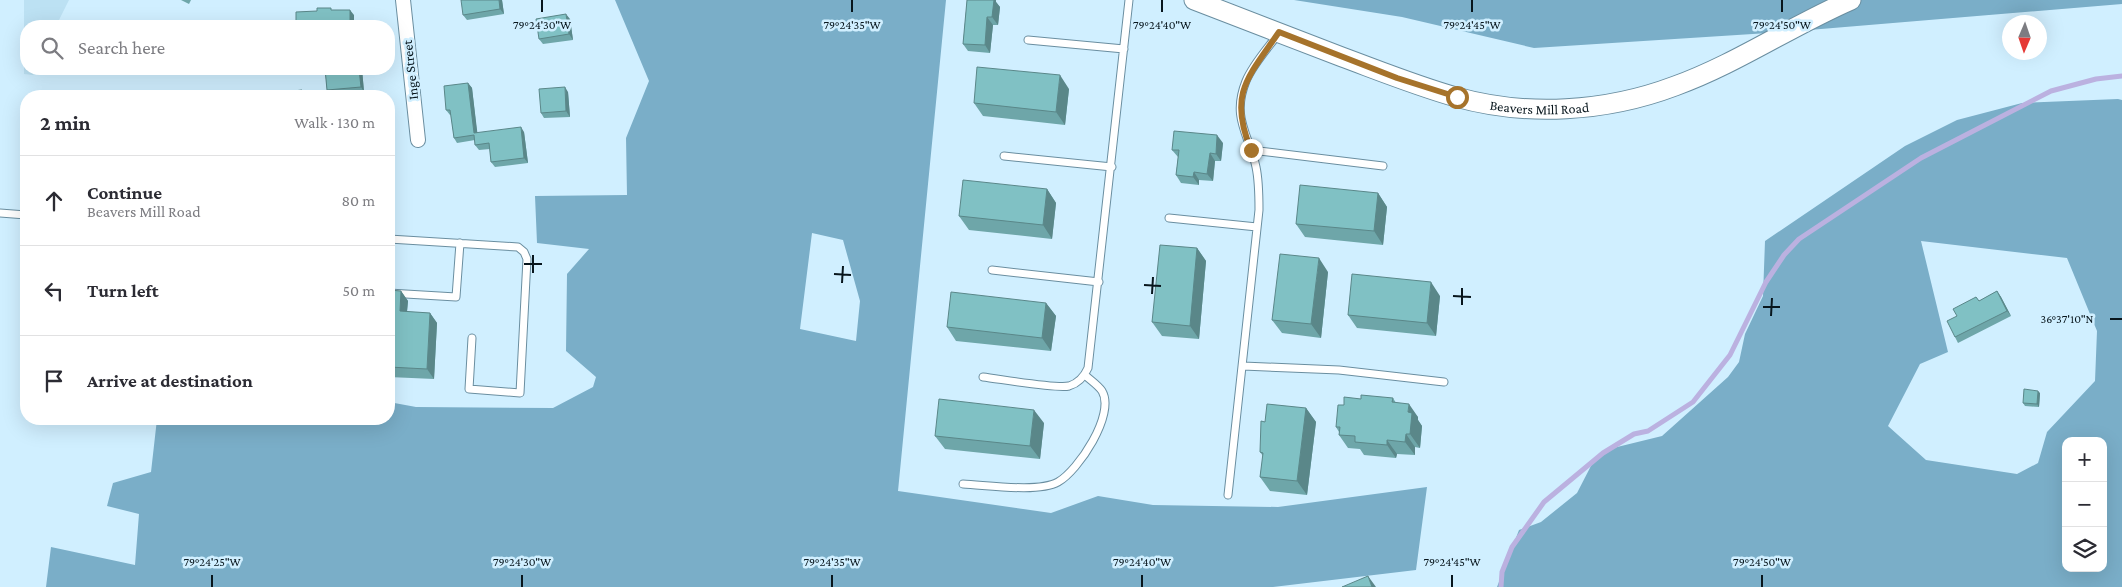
<!DOCTYPE html>
<html lang="en">
<head>
<meta charset="utf-8">
<style>
	body { margin:0; font-family:"Crimson Pro",serif; background:#f2f2f3; color:#2b2b33 }
	.controls { position:absolute; right:15px; bottom:15px; display:grid; overflow:hidden; border-radius:10px; box-shadow:0 5px 20px #0002 }
	.controls button { width:45px; height:45px; display:grid; place-items:center; padding:0; border:0; border-bottom:1px solid #e1e1e2; background:#fff; color:#2b2b33; font:25px sans-serif }
	.compass { position:absolute; left:2002px; top:15px; width:45px; height:45px; border-radius:50%; background:#fff; box-shadow:0 5px 20px #0002; rotate:182deg }
	.stop { position:absolute; width:15px; height:15px; margin:-11px; border:4px solid #a6732b; border-radius:50%; background:#fff }
	.stop.end { background:#a6732b; border-color:#fff; box-shadow:0 1px 5px #0008 }
	.list { margin:0; padding:0; list-style:none }
	h2 { display:flex; justify-content:space-between; align-items:center; height:65px; margin:0; padding:0 20px; font-size:21px }
	h2 small { font-size:16px; font-weight:400; color:#7c7c81 }
	.list li { display:grid; grid-template-columns:32px 1fr auto; gap:15px; align-items:center; box-sizing:border-box; height:90px; padding:0 20px; border-top:1px solid #e1e1e2 }
	.list b { display:block; font-size:19px; white-space:nowrap }
	.list p { margin:0; font-size:16px; white-space:nowrap; color:#7c7c81 }
	.list em { font-size:16px; font-style:normal; color:#7c7c81 }
	.icon { flex:none; width:28px; height:28px; fill:none; stroke:currentColor; stroke-width:2; stroke-linecap:round; stroke-linejoin:round }
	.map { position:relative; flex:none; width:2122px; height:587px; overflow:hidden }
	.search { position:absolute; background:#fff; box-shadow:0 5px 20px #0002; left:20px; top:20px; width:375px; height:55px; display:flex; align-items:center; gap:12px; box-sizing:border-box; padding:0 18px; border-radius:20px; color:#7c7c81; font-size:19px }
	.panel { position:absolute; background:#fff; box-shadow:0 5px 20px #0002; left:20px; top:90px; width:375px; height:335px; border-radius:20px }
	.map>svg:first-child { display:block }
	.built { fill:#bce1f3 }
	.forest { fill:#7aaec8; fill-rule:evenodd }
	.lines { fill:none; stroke-linecap:round; stroke-linejoin:round }
	.stream { stroke:#bbb1e0; stroke-width:5 }
	.lane-casing { stroke:#6a8ea0; stroke-width:9 }
	.street-casing { stroke:#6a8ea0; stroke-width:16 }
	.secondary-casing { stroke:#6a8ea0; stroke-width:21 }
	.lane { stroke:#fff; stroke-width:7 }
	.street { stroke:#fff; stroke-width:14 }
	.secondary { stroke:#fff; stroke-width:19 }
	.wall { fill:#6ea6a9 }
	.shaded-wall { fill:#5a8789 }
	.building { fill:#80c1c4; stroke:#5a8789 }
	.route { stroke:#a6732b; stroke-width:6 }
	.ticks { fill:none; stroke:#08161d; stroke-width:2 }
	.labels { text-anchor:middle; stroke-width:5; stroke-linejoin:round; paint-order:stroke }
	.street-label { font-size:14px; fill:#08161d; stroke:#d0efff }
	.ticks-label { font-size:12px; text-anchor:middle; fill:#08161d; stroke:#d0efff; stroke-width:5; stroke-linejoin:round; paint-order:stroke }
</style>
</head>
<body>
<div class="map">
<svg width="2122" height="587" viewBox="0 0 2122 587">
	<rect width="100%" height="100%" fill="#d0efff"/>
	<path class="built" d="M24,0H69L56,26H26V69H36L33,75L24,74Z"/>
	<path class="forest" d="M615,0H946L898,491L1051,513L1098,496L1153,505L1278,507L1427,487L1416,570L1273,587H46L51,547L135,565L139,514L107,506L113,483L151,472L157,419H389V402L416,407L553,408L593,387L596,377L566,351L567,274L589,249L537,243L535,196L627,195L626,138L649,81ZM812,233L843,240L860,301L856,341L800,329Z
		M1294,0H2122V4L1785,32L1534,48L1402,17Z
		M2118,99L2122,100V587H1497L1519,530L1541,522L1577,493L1593,462L1605,450L1662,436L1728,377L1739,362L1745,334L1763,296L1765,241L1905,146L1957,120L2022,103ZM1921,241L2067,258L2097,331L2095,381L2047,432L2038,463L2017,474L1926,460L1888,426L1920,364L1948,352ZM2066,441H2103V568H2066Z"/>
	<g class="lines">
		<path class="stream" d="M1501,587L1502,572L1512,547L1544,502L1603,453L1634,434L1648,431L1693,402L1730,355L1766,282L1784,255L1799,239L1921,158L2051,91L2096,79L2122,76"/>
		<defs>
			<path id="lane" d="M1028,40L1124,49
				M1251,150L1383,166
				M1004,156L1112,167
				M0,213L26,215
				M1169,218L1257,227
				M389,239L518,247L524,252L527,259L520,393L469,389L472,338
				M992,270L1099,282
				M389,293L456,297L460,243
				M1243,366L1339,370L1444,382
				M983,377C1000,379 1056,389 1069,386C1079,383 1084,377 1088,368L1129,0
				M963,484C987,485 1038,493 1058,482C1078,471 1116,414 1102,391C1098,385 1090,380 1085,375
				M1228,495L1259,210C1259,196 1259,181 1256,167C1249,134 1231,118 1246,81C1253,64 1268,48 1279,33"/>
			<path id="street" d="M403,0L418,140"/>
			<g id="secondary">
				<path id="s1" d="M1194,0C1243,19 1293,38 1342,57C1380,71 1417,86 1456,97C1527,117 1606,112 1675,86C1736,64 1791,26 1851,0"/>
			</g>
		</defs>
		<use href="#lane" class="lane-casing"/>
		<use href="#street" class="street-casing"/>
		<use href="#secondary" class="secondary-casing"/>
		<use href="#lane" class="lane"/>
		<use href="#street" class="street"/>
		<use href="#secondary" class="secondary"/>
	</g>
	<path class="wall" d="M181,0H191L189,4Z
		M502,0L504,14L467,20L463,15Z
		M967,0H996V2L1000,7L998,25H993L990,53L968,51L963,44Z
		M570,19L573,40L543,44L539,39Z
		M325,69H362L364,92L331,96L327,90Z
		M468,83L472,88L477,133L524,132L528,163L495,167L491,162L490,149L479,150L475,145V140L457,143L454,138L451,115H450L446,110Z
		M1069,89L1065,125L983,116L974,103Z
		M568,92L570,117L544,118L541,113Z
		M1223,143L1221,161H1215L1213,181L1199,180V185L1181,183L1176,175L1178,157L1172,150Z
		M1047,189L1056,203L1052,239L969,230L959,216Z
		M1378,193L1387,207L1383,245L1305,237L1296,224Z
		M1197,248L1206,261L1199,339L1162,336L1152,322Z
		M1328,272L1321,338L1282,333L1272,320Z
		M389,290L401,291L408,301L407,312L430,313L437,323L434,379L389,377Z
		M1997,291L2001,297L2011,316L1958,343L1955,337L1957,316L1976,297L1979,301Z
		M1440,296L1436,336L1357,328L1348,315Z
		M1046,303L1056,316L1051,351L956,341L947,327Z
		M2040,393L2039,407L2025,406L2023,403Z
		M1393,398L1396,403L1418,417V420L1422,426L1420,448L1415,447V455L1397,454L1396,458L1364,455L1360,449L1348,448L1339,435V432L1336,427L1344,405L1361,399Z
		M1306,408L1316,422L1307,495L1270,491L1260,477L1263,456L1260,452L1265,422Z
		M1044,423L1040,459L945,449L935,436Z"/>
	<path class="shaded-wall" d="M499,0H502L504,14L500,9Z
		M991,0H996V2L1000,7L998,25L992,17Z
		M350,10L354,15V26H350Z
		M566,14L570,19L573,40L569,34Z
		M987,17L993,25L990,53L985,45Z
		M359,69H362L364,92L361,87Z
		M1060,75L1069,89L1065,125L1056,112Z
		M468,83L472,88L478,138L474,133Z
		M565,87L568,92L570,117L566,111Z
		M521,127L524,132L528,163L524,158Z
		M1217,135L1223,143L1221,161L1216,154Z
		M1210,153L1215,161L1213,181L1207,174Z
		M1194,172L1199,180V185L1193,177Z
		M1047,189L1056,203L1052,239L1043,225Z
		M1378,193L1387,207L1383,245L1374,231Z
		M1197,248L1206,261L1199,339L1190,326Z
		M1319,258L1328,272L1321,338L1311,324Z
		M1431,282L1440,296L1436,336L1427,323Z
		M401,291L408,301L406,321L400,311Z
		M1997,291L2001,297L2011,316L2007,311Z
		M1046,303L1056,316L1051,351L1042,338Z
		M430,313L437,323L434,379L427,369Z
		M2038,391L2040,393L2039,407L2037,404Z
		M1409,404L1418,417V420L1422,426L1420,448L1410,434L1408,412Z
		M1306,408L1316,422L1307,495L1297,481Z
		M1034,410L1044,423L1040,459L1030,446Z
		M1406,434L1415,447V455L1405,442Z
		M1387,440L1397,454L1396,458L1387,445Z
		M1368,576L1376,587H1372Z"/>
	<path class="building" d="M461,0H499L500,9L463,15Z
		M967,0H994L992,17H987L985,45L963,44Z
		M317,8H331V10H350V26H296V12L317,11Z
		M566,14L569,34L539,39L536,19Z
		M977,67L1060,75L1056,112L974,103Z
		M325,69H359L361,87L327,90Z
		M468,83L474,133L521,127L524,158L491,162L489,143L475,145L474,135L454,138L450,110H446L444,86Z
		M565,87L566,111L541,113L539,89Z
		M302,90L303,96H285V92Z
		M1174,131L1217,135L1216,154L1210,153L1207,174L1194,172L1193,177L1176,175L1179,150H1172Z
		M963,180L1047,189L1043,225L959,216Z
		M1300,185L1378,193L1374,231L1296,224Z
		M1160,245L1197,248L1190,326L1152,322Z
		M1280,254L1319,258L1311,324L1272,320Z
		M1352,274L1431,282L1427,323L1348,315Z
		M389,290L401,291L400,311L430,313L427,369L389,367Z
		M1997,291L2007,311L1955,337L1947,321L1957,316L1953,309L1976,297L1979,301Z
		M951,292L1046,303L1042,338L947,327Z
		M2024,389L2038,391L2037,404L2023,403Z
		M1361,395L1393,398L1392,402L1409,404L1408,412L1412,413L1410,434H1406L1405,442L1387,440V445L1355,442V436L1339,435L1340,427H1336L1338,405H1344V397L1361,399Z
		M939,399L1034,410L1030,446L935,436Z
		M1267,404L1306,408L1297,481L1260,477L1263,453L1260,452L1261,421L1265,422Z
		M1368,576L1372,587H1342Z"/>
	<g class="lines">
		<path class="route" d="M1251,150C1228,94 1248,77 1279,32L1397,78L1457,97"/>
	</g>
	<path class="ticks" d="M542,12V0M852,12V0M1162,12V0M1472,12V0M1782,12V0M524,264H542M533,273V255M834,274L851,275M842,283L843,266M1144,285L1161,286M1152,294L1153,277M1453,296L1471,297M1462,305V288M1763,307H1780M1771,316L1772,298M2110,319H2122M212,587V575M522,587V575M832,587V575M1142,587V575M1452,587V575M1762,587V575"/>
	<g class="labels">
		<g class="street-label">
			<text transform="translate(410 70) rotate(-96)" y="5">Inge Street</text>
			<text dy="5" stroke="none"><textPath href="#s1" startOffset="364">Beavers Mill Road</textPath></text>
		</g>
	</g>
	<g class="ticks-label">
		<text x="542" y="29">79°24'30"W</text>
		<text x="852" y="29">79°24'35"W</text>
		<text x="1162" y="29">79°24'40"W</text>
		<text x="1472" y="29">79°24'45"W</text>
		<text x="1782" y="29">79°24'50"W</text>
		<text x="2067" y="323">36°37'10"N</text>
		<text x="212" y="566">79°24'25"W</text>
		<text x="522" y="566">79°24'30"W</text>
		<text x="832" y="566">79°24'35"W</text>
		<text x="1142" y="566">79°24'40"W</text>
		<text x="1452" y="566">79°24'45"W</text>
		<text x="1762" y="566">79°24'50"W</text>
	</g>
</svg>
<div class="controls">
<button>+</button>
<button>−</button>
<button><svg class="icon" aria-label="layers" viewBox="0 0 24 24"><path d="M12 4l9 5-9 5-9-5zM3 14l9 5 9-5"/></svg></button>
</div>
<svg class="compass" viewBox="-18 -18 36 36"><path d="M0-13l5 13h-10z" fill="#e53935"/><path d="M0 13l5-13h-10z" fill="#7c7c81"/></svg>
<div class="stop" style="left:1457px;top:97px"></div>
<div class="stop end" style="left:1251px;top:150px"></div>
<div class="search"><svg class="icon" aria-label="search" viewBox="0 0 24 24"><circle cx="10" cy="10" r="6"/><path d="M15 15l6 6"/></svg>Search here</div>
<section class="panel">
<h2>2 min<small>Walk · 130 m</small></h2>
<ul class="list">
<li><svg class="icon" aria-label="ahead" viewBox="0 0 24 24"><path d="M12 20V5M6 11l6-6 6 6"/></svg><div><b>Continue</b><p>Beavers Mill Road</p></div><em>80 m</em></li>
<li><svg class="icon" aria-label="left" viewBox="0 0 24 24"><path d="M17 20v-9H6M10 6l-5 5 5 5"/></svg><div><b>Turn left</b></div><em>50 m</em></li>
<li><svg class="icon" aria-label="arrive" viewBox="0 0 24 24"><path d="M6 21V4h12l-3 4 3 4H6"/></svg><div><b>Arrive at destination</b></div></li>
</ul>
</section>
</div>
</body>
</html>
